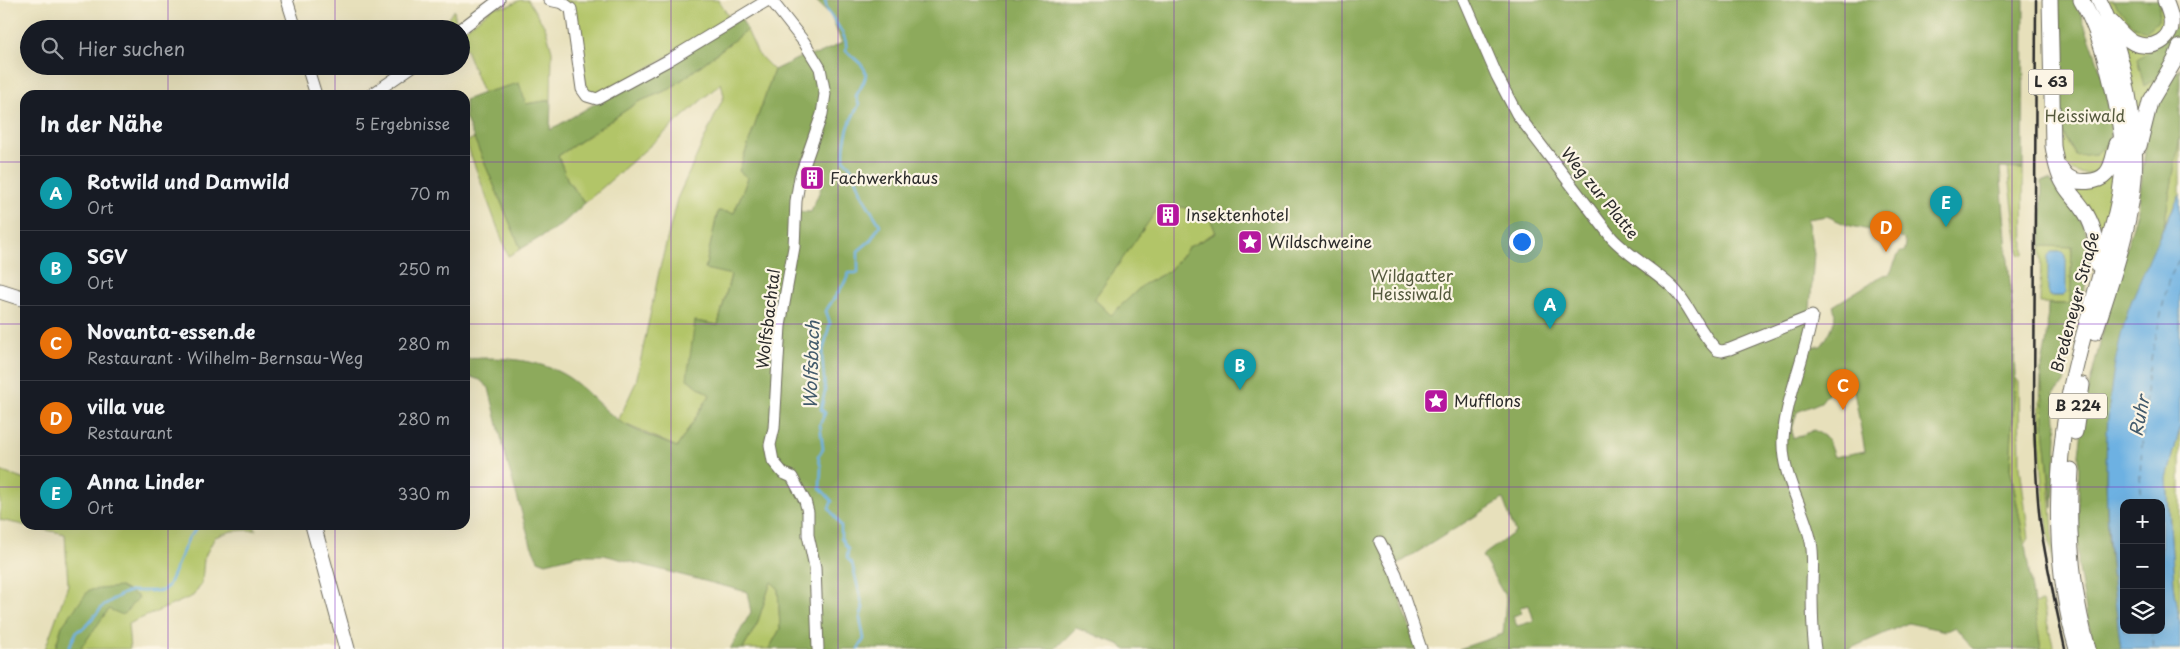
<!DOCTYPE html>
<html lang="de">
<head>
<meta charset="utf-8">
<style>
	body { margin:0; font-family:"Playpen Sans",sans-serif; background:#20242c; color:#f1f3f6 }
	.controls { position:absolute; right:15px; bottom:15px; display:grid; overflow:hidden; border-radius:10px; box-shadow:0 5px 20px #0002 }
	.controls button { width:45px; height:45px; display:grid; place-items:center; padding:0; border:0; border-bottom:1px solid #363941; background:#171b24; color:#f1f3f6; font:25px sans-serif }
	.you { position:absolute; left:1521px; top:241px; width:18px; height:18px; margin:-12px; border:4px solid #fff; border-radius:50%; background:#1a73e8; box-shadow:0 0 0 8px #1a73e833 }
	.badge { display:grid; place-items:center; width:32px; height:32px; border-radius:50%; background:#2563eb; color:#fff; font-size:16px; font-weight:700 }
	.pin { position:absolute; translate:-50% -41px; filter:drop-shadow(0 1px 2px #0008) }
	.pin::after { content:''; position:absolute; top:26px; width:18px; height:15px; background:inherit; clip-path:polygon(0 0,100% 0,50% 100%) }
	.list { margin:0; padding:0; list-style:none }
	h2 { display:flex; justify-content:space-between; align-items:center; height:65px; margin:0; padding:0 20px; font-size:21px }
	h2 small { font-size:16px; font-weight:400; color:#9ea1a6 }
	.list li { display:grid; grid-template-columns:32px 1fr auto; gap:15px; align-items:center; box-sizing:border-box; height:75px; padding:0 20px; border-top:1px solid #363941 }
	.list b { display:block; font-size:19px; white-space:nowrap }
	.list p { margin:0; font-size:16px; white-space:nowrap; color:#9ea1a6 }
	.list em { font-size:16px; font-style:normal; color:#9ea1a6 }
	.icon { flex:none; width:28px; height:28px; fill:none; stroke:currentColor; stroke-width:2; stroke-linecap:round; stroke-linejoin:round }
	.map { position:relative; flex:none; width:2180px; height:649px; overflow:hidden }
	.search { position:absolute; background:#171b24; box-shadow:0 5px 20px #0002; left:20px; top:20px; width:450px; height:55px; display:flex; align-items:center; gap:12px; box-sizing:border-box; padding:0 18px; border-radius:28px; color:#9ea1a6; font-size:19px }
	.panel { position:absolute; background:#171b24; box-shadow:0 5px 20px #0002; left:20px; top:90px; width:450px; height:440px; border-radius:15px }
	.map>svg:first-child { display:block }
	.green { fill:#b2c568; stroke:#6e784a; fill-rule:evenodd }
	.forest { fill:#8daa5c; stroke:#5c6a44; fill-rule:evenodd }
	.water { fill:#6db1e2; stroke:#4c6e86; fill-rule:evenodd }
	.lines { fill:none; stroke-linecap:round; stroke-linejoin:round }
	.stream { stroke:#6db1e2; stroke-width:2.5 }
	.ferry { stroke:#425a6b; stroke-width:1; stroke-dasharray:6 5; stroke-linecap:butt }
	.minor-casing { stroke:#6d6a5d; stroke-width:13 }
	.major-casing { stroke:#6d6a5d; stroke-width:17 }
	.minor { stroke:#fff; stroke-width:11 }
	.major { stroke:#fff; stroke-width:15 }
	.rail { stroke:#2b2b2b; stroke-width:2.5 }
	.grid { fill:none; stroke:#7b2cbf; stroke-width:1; stroke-opacity:0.55 }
	.labels { text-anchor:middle; stroke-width:4.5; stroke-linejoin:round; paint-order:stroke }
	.shield { fill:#fcf5e5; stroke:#6a6863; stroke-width:1 }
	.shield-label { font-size:15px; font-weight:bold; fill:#2b2b2b }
	.park-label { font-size:16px; fill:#54593d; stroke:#fcf5e5 }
	.poi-label { font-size:16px; fill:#2b2b2b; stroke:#fcf5e5; text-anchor:start }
	.street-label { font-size:16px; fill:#2b2b2b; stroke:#fcf5e5 }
	.water-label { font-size:18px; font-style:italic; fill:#425a6b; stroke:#fcf5e5 }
</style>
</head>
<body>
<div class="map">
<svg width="2180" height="649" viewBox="0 0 2180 649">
	<rect width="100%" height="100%" fill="#fcf5e5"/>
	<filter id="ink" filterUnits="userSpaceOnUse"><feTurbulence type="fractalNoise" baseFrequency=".02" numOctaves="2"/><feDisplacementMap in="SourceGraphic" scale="10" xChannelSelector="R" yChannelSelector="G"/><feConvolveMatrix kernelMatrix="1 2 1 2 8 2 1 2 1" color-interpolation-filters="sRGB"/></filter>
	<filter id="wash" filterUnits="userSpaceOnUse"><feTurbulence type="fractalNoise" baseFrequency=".0096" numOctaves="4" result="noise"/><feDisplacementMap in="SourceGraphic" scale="20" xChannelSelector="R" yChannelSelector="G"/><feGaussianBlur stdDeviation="1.12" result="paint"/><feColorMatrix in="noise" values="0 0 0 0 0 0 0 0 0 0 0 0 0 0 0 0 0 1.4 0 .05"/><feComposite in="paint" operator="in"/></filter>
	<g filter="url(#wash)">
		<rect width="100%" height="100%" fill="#e7e0bb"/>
		<path class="green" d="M520,0H528L546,29L552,51L551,100L525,104L518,84L483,93L461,37V32L494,7L508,6Z
			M558,0H718L731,20L600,96L586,90L574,12Z
			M2108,0H2112L2118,7L2160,0L2166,24L2160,34L2149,40C2126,34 2119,20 2108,0Z
			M454,10L457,29H440Z
			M747,30L758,54L774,70L739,171L748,178L734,213L718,211L705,269L731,274L718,325L695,321L710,395L677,447L618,421L636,382L659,272L677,199L724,96L721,83L585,203L568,181L558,156L638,102L670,89Z
			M2117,31L2152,49L2144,85L2164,73L2137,130Z
			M2060,127L2076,156L2111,141C2108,150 2107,162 2099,169C2089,179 2069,173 2063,161C2058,150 2060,138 2060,127Z
			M2180,137V195L2164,225Z
			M474,138L521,249L508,256L466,142Z
			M2117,165L2112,208L2103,247L2070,182Z
			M2008,168L2023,169L2024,255L2019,254Z
			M1162,202L1191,209L1209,216L1216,232L1189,247L1169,271L1143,285L1111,315L1094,299Z
			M2041,246H2072L2070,304L2040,303ZM2066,257L2063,296H2050Z
			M2041,370C2045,443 2053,515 2056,588L2045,507L2039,435Z
			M2015,377L2019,382L2020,466L2029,538L2025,545L2010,468Z
			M2180,428V625L2174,584L2167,479Z
			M0,471L25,480V525H253L256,530L232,531L215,537L204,558L202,583L193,596L128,624L130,649H80L109,608L139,598L120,587L62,626L55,649H45L68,585L65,534L0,520Z
			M771,581L778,588L780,629L769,649H743L757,624Z
			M2042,602L2054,649H2041L2034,604Z"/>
		<path class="forest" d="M815,0H2024L2023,169L2000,168L2013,318L2015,377L2010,468L2025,545L2041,649H1974L1955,627L1946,631L1908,623L1849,649H1459L1503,634L1506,598L1482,556L1515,532L1503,499L1390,569L1417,649H1124L1121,645L1076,628L1055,649H769L780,629L778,588L771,582L757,624L743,649H730L751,612L747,592L604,555H578L546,563L538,560L531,545L506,458L489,388L480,380L465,375V359C501,356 546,359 575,382C590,393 602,409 618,420C632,430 661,441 677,447L710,395L687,379L695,321L718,325L731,275L705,269L718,211L734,213L748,178L739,171L774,70L801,57L818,54L842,43L830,14ZM803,158L824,168L822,174L826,176L811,212L793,211ZM1162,203L1191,209L1196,218L1209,216L1216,233L1189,247L1169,271L1143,285L1111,315L1094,299ZM1827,216L1847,225L1899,237L1904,239L1906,244L1905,251L1899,253L1890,274L1883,275L1833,306C1839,319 1829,335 1821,346L1810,347L1820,314L1810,310L1814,253L1807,219ZM1844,381L1854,391L1865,451L1834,457L1827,438L1814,430L1793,439L1792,430L1797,412L1821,402L1835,384ZM1529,605L1534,621L1517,626L1513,616L1522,613L1520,607Z
			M2058,0H2075L2077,4C2093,48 2112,93 2111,141L2096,154L2076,156L2060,127Z
			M2112,0H2160L2158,21L2147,31L2134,27Z
			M741,18L747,30L670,89L638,102L558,156L568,181L585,203L561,225L521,249L465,117V100L483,93L519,83L526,104L551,100L550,130Z
			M2178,23L2177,44L2164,73L2144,86L2137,59L2152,49Z
			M2180,67V137L2164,225L2126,316L2116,359L2108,418L2106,478L2108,537L2121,649H2095L2087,616L2078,563L2079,454L2086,399L2109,307L2138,209L2148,127L2158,102Z
			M2050,180C2063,197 2081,214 2087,235C2097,272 2076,309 2068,344C2065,356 2066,371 2065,383L2054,393L2057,437L2053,508L2045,438L2041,370L2047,338L2048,304H2070L2072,247L2041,246L2042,181Z
			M120,587L139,597L123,615L109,609L80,649H55L62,626L89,590Z"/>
		<path class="water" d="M2180,195V428L2167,479L2174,584L2180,625V649H2121C2107,540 2094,424 2126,317C2129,305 2135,293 2140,281C2152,252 2165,223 2180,195ZM2124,503H2161V630H2124Z
			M2051,252H2063L2066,257V293L2063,296H2050L2048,291V256Z"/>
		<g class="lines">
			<path class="stream" d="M825,0C826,3 826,8 828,11C835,23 849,37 846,51C868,70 872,70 856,96L859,105C849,121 843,140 844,160C856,169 856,182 862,194C867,205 874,215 880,225L870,241L858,251V273H849C844,287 833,298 826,311L830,323L822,355L825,391L821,409L825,413L820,424L823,449L818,457L821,467L820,488L832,501L829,508L841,526V538L848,549L847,558L852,563L863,608L860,618L864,639L858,649
				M68,649L77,631L84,628L104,605L122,594L131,591H162L168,586L189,537L200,525"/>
			<path class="ferry" d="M2142,503L2140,475L2147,378L2168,282L2180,257
				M2152,630L2154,649"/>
		</g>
	</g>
	<g filter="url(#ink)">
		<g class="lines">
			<defs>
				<path id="minor" d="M287,0L296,29
					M549,0L563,3L571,9L582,89L587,96L597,99L669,60L768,0
					M771,0L804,42L820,68L825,94L822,114L800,177L796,201L794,247L780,326L774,428L770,445L773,461L783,473L792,477L805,501L808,512V535L815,567L818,649
					M1464,0L1497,76L1517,114L1612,238C1630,257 1653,269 1672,287C1691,305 1698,332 1717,350L1722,351L1730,349L1812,316C1805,358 1786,397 1783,439C1781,476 1804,507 1811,542C1814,557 1812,573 1812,588C1812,608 1812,630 1815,649
					M461,29L499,0
					M307,66L316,95
					M371,95L413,66
					M1380,542L1396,574L1421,649"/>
				<path id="major" d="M2050,0L2053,146C2055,158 2057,173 2064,184C2069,193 2077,200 2083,209C2095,226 2098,245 2097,265
					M2111,22C2118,29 2125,39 2134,43C2152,51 2174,40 2171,19C2170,12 2167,6 2165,0
					M2139,146L2150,102L2175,60L2180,47
					M2060,168C2063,171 2065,175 2068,177C2077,184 2098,183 2106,174C2113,167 2114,153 2117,144
					M0,291L25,299
					M2095,332C2110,285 2127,237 2133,189C2140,134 2123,49 2099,0
					M2075,432L2082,385
					M2071,470C2067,529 2072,592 2088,649
					M313,525L347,649
					M2077,649C2054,571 2054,482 2068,402C2077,352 2093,304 2105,256C2113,225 2122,195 2123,163C2123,135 2117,104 2110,77C2104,51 2095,23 2081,0"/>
			</defs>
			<use href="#minor" class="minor-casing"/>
			<use href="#major" class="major-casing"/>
			<use href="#minor" class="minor"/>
			<use href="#major" class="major"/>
			<path class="rail" d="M2036,0L2034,418C2035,452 2036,487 2040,521C2046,564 2056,607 2065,649"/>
		</g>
	</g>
	<path class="grid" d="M168,0V29M335,0V29M503,0V649M671,0V649M838,0V649M1006,0V649M1174,0V649M1342,0V649M1509,0V649M1677,0V649M1845,0V649M2012,0V649M168,66V95M335,66V95M0,162H25M465,162H2180M0,324H25M465,324H2180M0,487H25M465,487H2180M168,525V649M335,525V649"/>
	<defs>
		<symbol id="building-square" viewBox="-11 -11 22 22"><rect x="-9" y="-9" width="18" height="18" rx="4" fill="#b5179e" stroke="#fcf5e5"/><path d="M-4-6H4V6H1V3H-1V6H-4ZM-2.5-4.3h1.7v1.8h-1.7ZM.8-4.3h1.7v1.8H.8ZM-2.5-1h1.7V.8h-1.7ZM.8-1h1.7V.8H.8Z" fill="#fff"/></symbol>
		<symbol id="sight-square" viewBox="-11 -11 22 22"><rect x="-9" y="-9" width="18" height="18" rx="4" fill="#b5179e" stroke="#fcf5e5"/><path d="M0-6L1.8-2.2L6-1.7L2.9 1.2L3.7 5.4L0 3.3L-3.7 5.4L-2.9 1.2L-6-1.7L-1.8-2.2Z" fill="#fff"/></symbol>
	</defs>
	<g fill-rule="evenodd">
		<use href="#building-square" x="798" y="164" width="28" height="28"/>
		<use href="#building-square" x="1154" y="201" width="28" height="28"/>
		<use href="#sight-square" x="1236" y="228" width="28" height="28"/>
		<use href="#sight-square" x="1422" y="387" width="28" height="28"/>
	</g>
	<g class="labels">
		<g class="shield">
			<rect x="2028.5" y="69.5" width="45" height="25" rx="4"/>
			<rect x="2049" y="393.5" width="58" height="25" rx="4"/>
		</g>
		<g class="shield-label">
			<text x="2051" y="87">L 63</text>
			<text x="2078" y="411">B 224</text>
		</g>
		<g class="park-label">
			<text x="2085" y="122">Heissiwald</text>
			<text x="1412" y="282">Wildgatter<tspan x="1412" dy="18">Heissiwald</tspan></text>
		</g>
		<g class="poi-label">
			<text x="830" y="184">Fachwerkhaus</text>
			<text x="1186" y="221">Insektenhotel</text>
			<text x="1268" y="248">Wildschweine</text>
			<text x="1454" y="407">Mufflons</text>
		</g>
		<g class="street-label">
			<text transform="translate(1600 193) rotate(51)" y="6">Weg zur Platte</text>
			<text transform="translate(2075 302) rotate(-75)" y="6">Bredeneyer Straße</text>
			<text transform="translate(768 319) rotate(-83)" y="6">Wolfsbachtal</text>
		</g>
		<g class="water-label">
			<text transform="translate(812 365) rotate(-88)" y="6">Wolfsbach</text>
			<text transform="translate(2140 416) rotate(-79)" y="6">Ruhr</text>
		</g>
	</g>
</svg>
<div class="controls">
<button>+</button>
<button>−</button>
<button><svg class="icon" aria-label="layers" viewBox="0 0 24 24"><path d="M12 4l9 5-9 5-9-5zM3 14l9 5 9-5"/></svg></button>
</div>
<div class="you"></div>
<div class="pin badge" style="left:1550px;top:329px;background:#0f9aa8">A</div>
<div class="pin badge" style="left:1240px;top:390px;background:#0f9aa8">B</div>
<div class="pin badge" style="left:1843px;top:410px;background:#e8710a">C</div>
<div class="pin badge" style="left:1886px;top:252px;background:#e8710a">D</div>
<div class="pin badge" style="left:1946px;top:227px;background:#0f9aa8">E</div>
<div class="search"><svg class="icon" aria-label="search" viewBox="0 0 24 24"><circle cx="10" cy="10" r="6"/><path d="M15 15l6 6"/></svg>Hier suchen</div>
<section class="panel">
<h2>In der Nähe<small>5 Ergebnisse</small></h2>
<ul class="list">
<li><span class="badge" style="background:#0f9aa8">A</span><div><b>Rotwild und Damwild</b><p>Ort</p></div><em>70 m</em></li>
<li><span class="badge" style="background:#0f9aa8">B</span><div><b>SGV</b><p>Ort</p></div><em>250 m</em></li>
<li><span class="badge" style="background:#e8710a">C</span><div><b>Novanta-essen.de</b><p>Restaurant · Wilhelm-Bernsau-Weg</p></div><em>280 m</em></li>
<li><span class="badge" style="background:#e8710a">D</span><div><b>villa vue</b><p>Restaurant</p></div><em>280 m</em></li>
<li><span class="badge" style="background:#0f9aa8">E</span><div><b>Anna Linder</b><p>Ort</p></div><em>330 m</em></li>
</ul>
</section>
</div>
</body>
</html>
